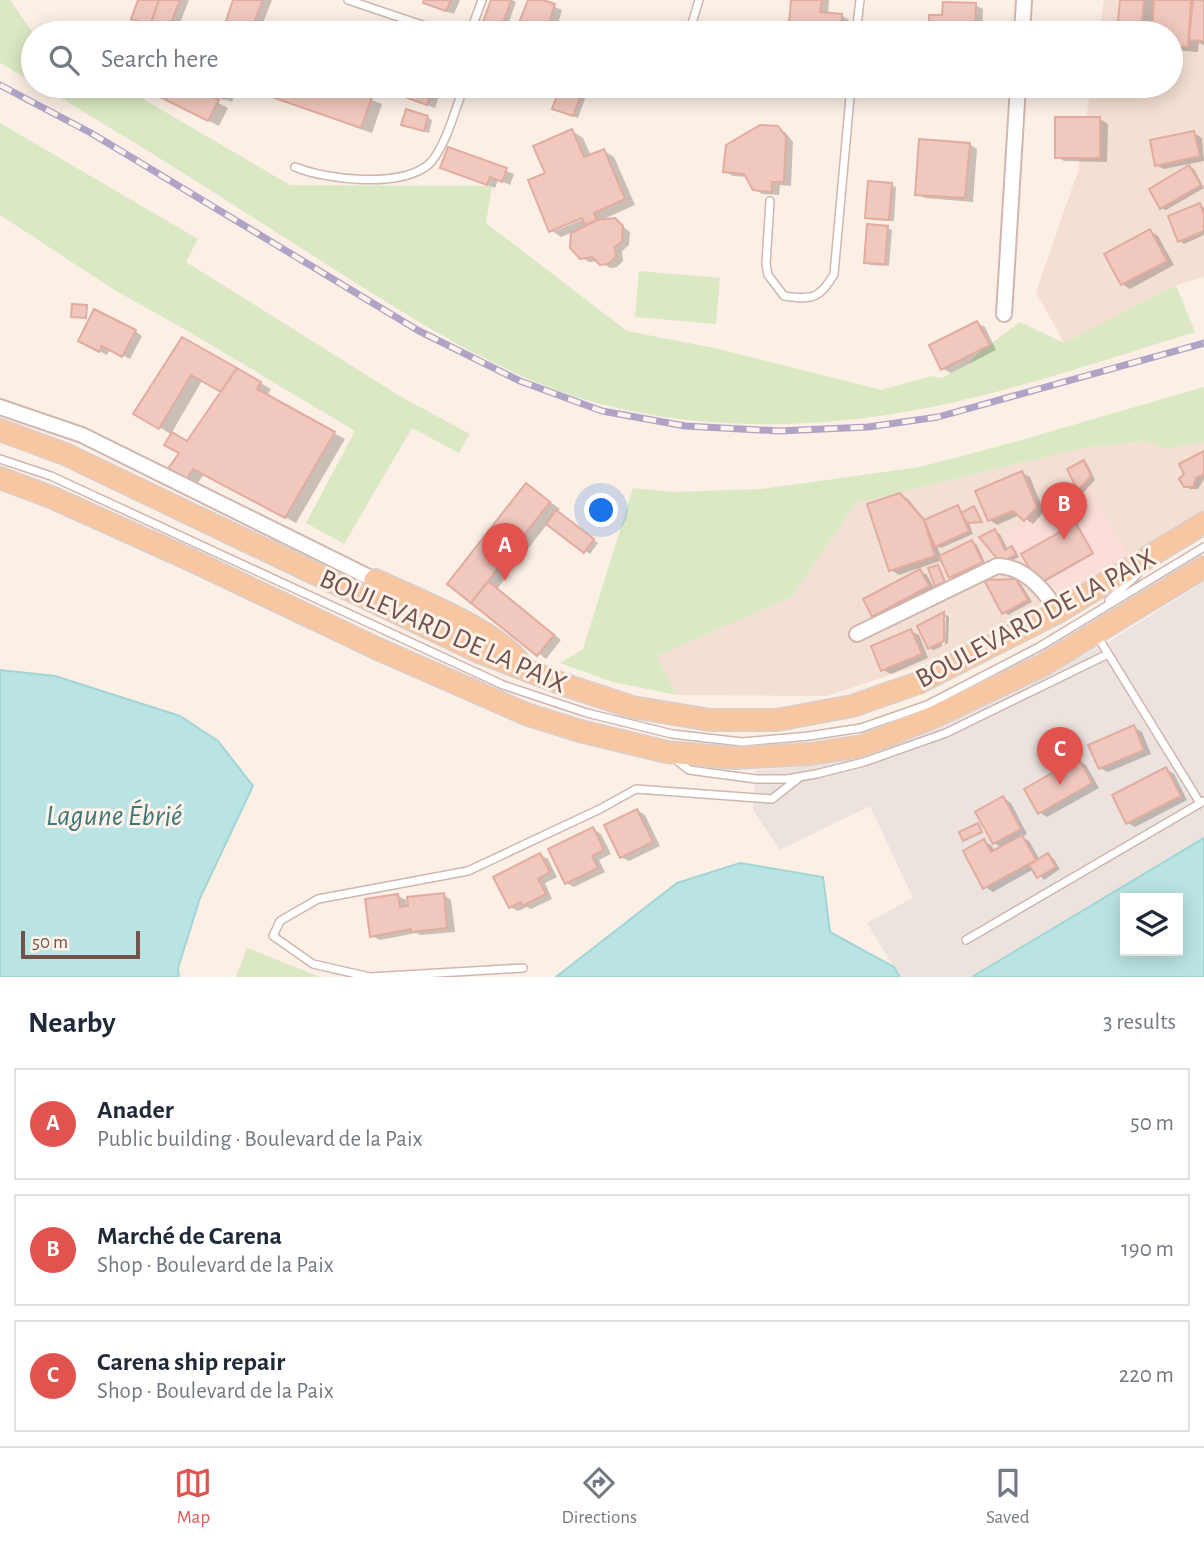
<!DOCTYPE html>
<html lang="en">
<head>
<meta charset="utf-8">
<style>
	body { margin:0; font-family:"Alegreya Sans",sans-serif; background:#f6f6f7; color:#1f2937 }
	.controls { position:absolute; right:21px; bottom:21px; display:grid; overflow:hidden; border-radius:0px; box-shadow:0 4px 18px #0003 }
	.controls button { width:63px; height:63px; display:grid; place-items:center; padding:0; border:0; border-bottom:2px solid #e0e1e3; background:#fff; color:#1f2937; font:35px sans-serif }
	.scale { position:absolute; left:21px; bottom:18px; width:119px; box-sizing:border-box; padding-left:7px; border:4px solid #74524b; border-top:0; font-size:19px; line-height:24px; white-space:nowrap; color:#74524b; -webkit-text-stroke:5px #fef3eb; paint-order:stroke }
	.you { position:absolute; left:602px; top:511px; width:24px; height:24px; margin:-18px; border:5px solid #fff; border-radius:50%; background:#1a73e8; box-shadow:0 0 0 10px #1a73e833 }
	.badge { display:grid; place-items:center; width:46px; height:46px; border-radius:50%; background:#e1534f; color:#fff; font-size:23px; font-weight:700 }
	.pin { position:absolute; translate:-50% -58px; filter:drop-shadow(0 2px 4px #0008) }
	.pin::after { content:''; position:absolute; top:37px; width:24px; height:21px; background:inherit; clip-path:polygon(0 0,100% 0,50% 100%) }
	.list { margin:0; padding:0; list-style:none }
	h2 { display:flex; justify-content:space-between; align-items:center; height:91px; margin:0; padding:0 28px; font-size:30px }
	h2 small { font-size:23px; font-weight:400; color:#747a83 }
	.list li { display:grid; grid-template-columns:46px 1fr auto; gap:21px; align-items:center; box-sizing:border-box; height:112px; margin:0 14px 14px; padding:0 14px; border:2px solid #e0e1e3; border-radius:0px }
	.list b { display:block; font-size:26px; white-space:nowrap }
	.list p { margin:0; font-size:23px; white-space:nowrap; color:#747a83 }
	.list em { font-size:23px; font-style:normal; color:#747a83 }
	.icon { flex:none; width:38px; height:38px; fill:none; stroke:currentColor; stroke-width:2; stroke-linecap:round; stroke-linejoin:round }
	.map { position:relative; flex:none; width:1204px; height:977px; overflow:hidden }
	.search { position:absolute; background:#fff; box-shadow:0 4px 18px #0003; left:21px; right:21px; top:21px; height:77px; display:flex; align-items:center; gap:18px; box-sizing:border-box; padding:0 24px; border-radius:38px; color:#747a83; font-size:26px }
	.sheet { height:469px; background:#fff }
	nav { display:flex; justify-content:space-around; align-items:center; box-sizing:border-box; height:98px; border-top:2px solid #e0e1e3; background:#fff; font-size:19px; color:#747a83 }
	nav a { display:grid; justify-items:center; gap:4px }
	nav .on { color:#e1534f }
	.map>svg:first-child { display:block }
	.residential { fill:#f3dfd4 }
	.commercial { fill:#fbddd9 }
	.industrial { fill:#ece3df }
	.green { fill:#dae9c4 }
	.water { fill:#bae4e3; stroke:#a1d6d4; stroke-width:2; fill-rule:evenodd }
	.shadow { fill:#0003; fill-rule:evenodd }
	.building { fill:#f0c8be; stroke:#e2ac9f; stroke-width:2 }
	.lines { fill:none; stroke-linecap:round; stroke-linejoin:round }
	.service-casing { stroke:#cfb7af; stroke-width:10 }
	.minor-casing { stroke:#cfb7af; stroke-width:18 }
	.primary-casing { stroke:#d8cfcd; stroke-width:24 }
	.service { stroke:#fff; stroke-width:7 }
	.minor { stroke:#fff; stroke-width:14 }
	.primary { stroke:#f8c6a0; stroke-width:21 }
	.rail-casing { stroke:#afa4c5; stroke-width:7 }
	.rail { stroke:#fef3eb; stroke-width:4.5; stroke-dasharray:13; stroke-linecap:butt }
	.labels { text-anchor:middle; stroke-width:6; stroke-linejoin:round; paint-order:stroke }
	.street-label { font-size:28px; fill:#74524b; stroke:#fef3eb }
	.water-label { font-size:30px; font-style:italic; fill:#407877; stroke:#fef3eb }
</style>
</head>
<body>
<div class="map">
<svg width="1204" height="977" viewBox="0 0 1204 977">
	<rect width="100%" height="100%" fill="#fcefe5"/>
	<path class="residential" d="M1104,0H1204V277L1176,285L1064,343L1036,292L1078,171L1091,86H1171V33H1099Z
		M1146,441L1162,448L1204,441V511L1146,550L938,659L827,696L677,695L657,656L792,597L856,503L1083,448Z"/>
	<path class="commercial" d="M1087,485L1129,557L1046,606L1005,534Z"/>
	<path class="industrial" d="M1204,582V838L972,977H900L867,923L913,898L870,806L780,850L753,810L756,770L818,765L864,755L943,726L1103,645Z"/>
	<path class="green" d="M0,0H10L33,33V82L0,63Z
		M40,86H121L290,185L492,186L486,223L627,331L714,348L881,390L932,376L942,378L968,364L976,355L1020,322L1064,343L1176,285L1195,332C1081,367 966,408 847,420C769,428 685,425 609,406C511,383 418,322 334,269C236,207 140,144 40,86Z
		M0,123L198,239L186,262L403,398L470,434L459,453L412,428L344,544L306,523L355,431L186,330L116,291L0,215Z
		M639,271L720,278L716,324L635,317Z
		M1204,387V442L1166,449L1146,441L1083,448L856,503L792,597L657,656L677,695L613,682L560,663L583,649L633,488L672,492L762,489L920,467L1011,443Z
		M247,948L320,977H236Z"/>
	<path class="water" d="M0,670L55,676L180,716L218,741L253,786L200,898L178,968L179,977H0Z
		M1204,838V977H972ZM1178,898V951H1125V898Z
		M740,863L823,877L830,932L894,967L900,977H556L677,883Z"/>
	<path class="shadow" d="M140,0H189L176,33H149L151,26Z
		M235,0H272L259,33H224Z
		M426,0H460L454,14L433,7L425,2Z
		M492,0H512L516,2L505,33H481Z
		M530,0H538L562,10L555,33H517Z
		M793,0H829L828,14L841,15L849,20L848,29L827,28L826,33H790Z
		M1122,0H1204V45L1199,43L1198,52L1171,50V33H1119Z
		M975,5L983,9L982,33H930L931,17H944Z
		M141,86H187L228,108L219,126Z
		M206,86H238L232,102L204,91Z
		M255,86H335L382,104L372,133L264,95L254,89Z
		M382,86H442L435,108L389,92Z
		M581,93L586,96L578,118L559,111Z
		M427,117L432,120L429,133L408,127Z
		M1100,119L1108,124L1107,162L1064,161L1057,157Z
		M778,128L786,133L793,142L791,186L780,185L779,195L762,194L754,189L748,177L733,176L725,171Z
		M572,131L583,138L591,156L604,151L614,157L635,205L599,221L614,220L630,232L629,245L622,251L623,261L617,267L610,268L599,261L589,262L581,257L572,248L573,232L561,237L551,230L547,174ZM589,213L591,216L555,231V227Z
		M1194,133L1202,138L1204,161L1164,169L1156,165Z
		M969,144L977,149L973,202L925,198L917,194Z
		M449,149L514,174L510,185L498,180L495,188L442,167Z
		M1189,167L1194,169L1204,188L1166,210L1162,208Z
		M891,185L896,187L894,221L872,220L867,217Z
		M1200,205L1204,208V235L1184,244L1180,241Z
		M887,228L892,230L889,266L871,265L866,262Z
		M1150,231L1158,236L1174,265L1130,289L1122,284Z
		M977,323L985,327L996,350L951,373L943,369Z
		M135,331L142,336L130,359L110,349L107,355L88,345Z
		M183,339L271,389L267,396L345,439L296,523L204,474L198,483L180,475L188,443L223,391L203,379L171,434L136,414Z
		M1204,453V479L1198,489H1190L1185,486Z
		M1084,462L1088,465L1095,480L1084,492L1079,490L1069,469Z
		M1022,473L1030,477L1044,512L1033,524L1020,515L997,525L990,520Z
		M526,485L560,509L557,512L598,543L590,554L548,523L497,589L561,640L546,659L449,583Z
		M900,494L908,499L926,521L958,507L964,514L976,510L983,523H969L973,534L941,548L937,546L941,557L972,542L977,545L986,565L956,579L951,577L943,560L899,575L891,570Z
		M1076,525L1094,554L1041,584L1040,583Z
		M995,531L1000,534L1008,550L1012,548L1016,551L1019,557L1006,564Z
		M920,571L927,575L936,591L881,620L874,615Z
		M1016,581L1021,584L1032,602L1008,615L1003,612Z
		M944,614L949,617L948,643L945,645L946,617H943L942,646L934,650L929,648L919,627Z
		M911,631L919,635L928,658L891,674L883,670Z
		M1134,727L1142,732L1151,754L1108,772L1100,768Z
		M1078,760L1086,765L1099,788L1047,817L1039,812Z
		M1166,769L1174,774L1187,800L1135,827L1128,823Z
		M1003,798L1011,803L1027,834L1022,837L1029,841L1040,860L1048,855L1053,858L1060,869L1044,880L1034,869L993,892L985,887L984,841L992,846L995,852L1002,848L994,843Z
		M637,810L645,815L660,846L629,861L621,857Z
		M978,825L983,833L965,840Z
		M593,829L601,834L611,854L599,860L605,872L574,887L566,883Z
		M540,855L548,859L557,877L545,883L552,899L531,909L527,907L518,911L510,907Z
		M444,895L451,900L455,932L421,935L416,933L380,940L372,936L398,896L406,900L408,913Z"/>
	<path class="building" d="M138,0H159L150,26L131,19Z
		M159,0H180L167,33H147Z
		M233,0H263L250,33H222Z
		M424,0H451L446,11L423,3Z
		M491,0H511L500,33H479Z
		M528,0H543L555,4L546,33H515Z
		M791,0H822L820,12L842,14L841,26L819,24L818,33H788Z
		M1120,0H1144L1141,33H1117Z
		M1154,0H1191L1188,47L1171,46V33H1152Z
		M1193,0H1204V41L1189,40Z
		M943,2L976,3L975,33H929V15H942Z
		M138,86H191L219,100L208,121Z
		M204,86H229L224,99L202,92Z
		M253,86H340L372,97L361,128L252,90Z
		M380,86H433L427,105L379,88Z
		M561,86L582,92L573,116L552,109Z
		M406,109L428,116L424,131L401,125Z
		M1055,117H1100V158H1055Z
		M760,125L778,126L786,137L784,182H772V192L753,190L744,174L723,172L726,145Z
		M572,129L584,157L604,149L625,199L594,213L597,220L585,225L582,218L549,232L528,180L545,173L533,146Z
		M1194,131L1200,156L1155,166L1150,140Z
		M919,139L970,143L965,198L915,195Z
		M448,147L507,168L502,182L490,177L487,185L440,168Z
		M1189,165L1201,185L1160,209L1149,189Z
		M868,181L892,183L889,220L865,218Z
		M1200,203L1204,214V231L1178,242L1168,216Z
		M615,218L623,226L622,241L615,247L616,257L608,264L600,265L592,257L580,259L570,248L571,233L597,220Z
		M867,224L888,226L885,264L864,263Z
		M1150,229L1167,261L1121,285L1104,254Z
		M72,304L87,305L86,318L71,317Z
		M94,309L136,330L122,357L102,346L99,352L78,341Z
		M977,321L990,345L941,370L929,345Z
		M182,337L237,368L221,392L191,375L159,429L133,414Z
		M237,368L261,382L257,389L335,432L285,518L193,469L187,479L168,469L179,453L164,445L172,432L187,441Z
		M1204,451V474L1196,478L1193,487H1184L1179,479L1184,474L1179,464Z
		M1084,460L1091,476L1078,491L1067,469Z
		M1022,471L1037,507L1024,521L1013,511L988,521L975,491Z
		M526,483L550,502L471,603L447,584Z
		M900,493L924,520L935,556L889,571L867,504Z
		M958,505L969,531L935,547L924,520Z
		M974,506L982,522L967,523L961,513Z
		M556,510L594,539L584,553L546,524Z
		M1076,523L1093,553L1038,584L1021,554Z
		M995,529L1005,550L1012,546L1016,555L1000,562L979,537Z
		M972,540L983,562L949,578L939,556Z
		M938,565L945,582L935,586L928,568Z
		M920,569L929,586L872,617L863,599Z
		M1016,579L1028,600L1002,614L984,580Z
		M488,581L554,635L537,656L471,603Z
		M944,612V641L928,649L917,626Z
		M911,629L922,654L881,671L871,646Z
		M1134,725L1144,750L1099,769L1088,745Z
		M1078,758L1092,783L1038,814L1024,789Z
		M1166,767L1181,796L1126,824L1112,795Z
		M1003,796L1021,829L993,844L975,812Z
		M637,809L653,842L620,858L604,825Z
		M978,823L982,832L963,841L959,832Z
		M593,827L604,850L592,856L598,868L565,884L548,849Z
		M1022,835L1036,860L983,889L963,851L984,839L991,852Z
		M540,853L550,872L538,879L546,894L522,906L521,902L509,908L493,877Z
		M1048,853L1056,867L1037,878L1029,865Z
		M444,893L447,928L411,932V929L370,937L365,899L398,894L400,907L408,906L407,897Z"/>
	<g class="lines">
		<defs>
			<path id="service" d="M348,0L446,33
				M470,33L482,0
				M689,33L699,0
				M856,33L860,0
				M598,86L628,92L654,86
				M295,167C327,180 399,188 428,165C445,150 456,107 464,86
				M770,201L766,264L768,275L784,296C812,300 820,299 834,274L851,86
				M0,459L51,476L503,685L587,713L672,734L742,742L809,736L861,728L927,705L1039,647L1204,547
				M1109,600L1137,575
				M1096,634L1200,803
				M675,759L689,770L756,779H787L816,774L864,762L946,733L1108,654
				M966,940L1204,801
				M523,968L370,977L313,964L273,936L280,921L318,899L468,871L600,809L636,789L772,799L800,777"/>
			<path id="minor" d="M1022,33L1024,0
				M1004,314L1018,86
				M0,407L82,435L375,580
				M857,634L997,566C1024,566 1045,591 1058,612"/>
			<path id="primary" d="M0,430L65,454L479,652L568,686L632,707L710,720H777L852,706L918,683L1058,612L1204,523
				M0,478L51,497L191,560L378,649L526,714L580,731L667,752L735,758L810,754L862,746L936,716L1043,665L1204,567
				M375,580C414,598 496,630 520,663"/>
		</defs>
		<use href="#service" class="service-casing"/>
		<use href="#minor" class="minor-casing"/>
		<use href="#primary" class="primary-casing"/>
		<use href="#service" class="service"/>
		<use href="#minor" class="minor"/>
		<use href="#primary" class="primary"/>
		<defs>
			<path id="rail" d="M0,85L91,133L419,331L520,381L602,411L685,426L779,431L868,427L938,417L1204,343"/>
		</defs>
		<use href="#rail" class="rail-casing"/>
		<use href="#rail" class="rail"/>
	</g>
	<g class="labels">
		<g class="street-label">
			<text transform="translate(1035 617) rotate(-28)" y="10">BOULEVARD DE LA PAIX</text>
			<text transform="translate(444 630) rotate(24)" y="10">BOULEVARD DE LA PAIX</text>
		</g>
		<g class="water-label">
			<text x="114" y="825">Lagune Ébrié</text>
		</g>
	</g>
</svg>
<div class="controls">
<button><svg class="icon" aria-label="layers" viewBox="0 0 24 24"><path d="M12 4l9 5-9 5-9-5zM3 14l9 5 9-5"/></svg></button>
</div>
<div class="scale">50 m</div>
<div class="you"></div>
<div class="pin badge" style="left:505px;top:581px">A</div>
<div class="pin badge" style="left:1064px;top:540px">B</div>
<div class="pin badge" style="left:1060px;top:785px">C</div>
<div class="search"><svg class="icon" aria-label="search" viewBox="0 0 24 24"><circle cx="10" cy="10" r="6"/><path d="M15 15l6 6"/></svg>Search here</div>
</div>
<section class="sheet">
<h2>Nearby<small>3 results</small></h2>
<ul class="list">
<li><span class="badge">A</span><div><b>Anader</b><p>Public building · Boulevard de la Paix</p></div><em>50 m</em></li>
<li><span class="badge">B</span><div><b>Marché de Carena</b><p>Shop · Boulevard de la Paix</p></div><em>190 m</em></li>
<li><span class="badge">C</span><div><b>Carena ship repair</b><p>Shop · Boulevard de la Paix</p></div><em>220 m</em></li>
</ul>
</section>
<nav>
<a class="on"><svg class="icon" aria-label="map" viewBox="0 0 24 24"><path d="M3 6l6-2 6 2 6-2v14l-6 2-6-2-6 2zM9 4v14M15 6v14"/></svg>Map</a>
<a><svg class="icon" aria-label="directions" viewBox="0 0 24 24"><path d="M12 3l9 9-9 9-9-9zM9 14v-3h6M13 9l2 2-2 2"/></svg>Directions</a>
<a><svg class="icon" aria-label="saved" viewBox="0 0 24 24"><path d="M7 4h10v16l-5-4-5 4z"/></svg>Saved</a>
</nav>
</body>
</html>
